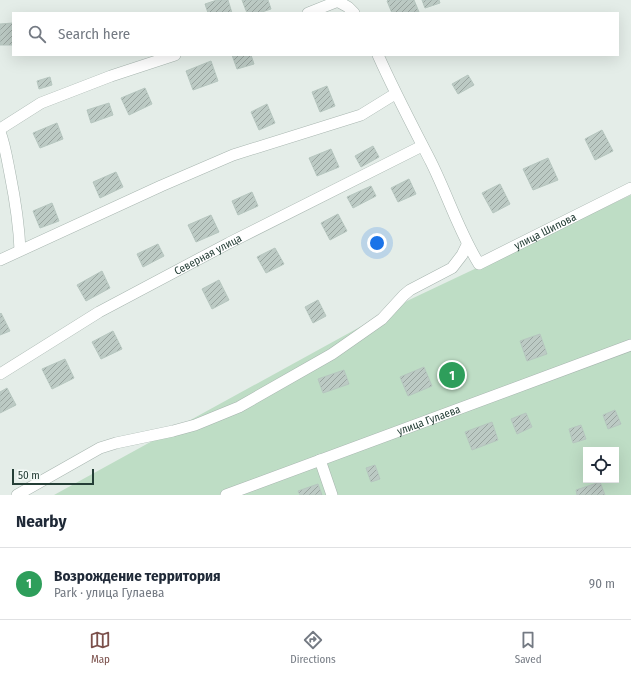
<!DOCTYPE html>
<html lang="en">
<head>
<meta charset="utf-8">
<style>
	body { margin:0; font-family:"Fira Sans Condensed",sans-serif; background:#f6f6f7; color:#1f2937 }
	.controls { position:absolute; right:12px; bottom:12px; display:grid; overflow:hidden; border-radius:0px; box-shadow:0 4px 16px #0002 }
	.controls button { width:36px; height:36px; display:grid; place-items:center; padding:0; border:0; border-bottom:1px solid #e0e1e3; background:#fff; color:#1f2937; font:20px sans-serif }
	.scale { position:absolute; left:12px; bottom:10px; width:82px; box-sizing:border-box; padding-left:4px; border:2px solid #243e36; border-top:0; font-size:11px; line-height:14px; white-space:nowrap; color:#243e36; -webkit-text-stroke:3px #f4f9f7; paint-order:stroke }
	.you { position:absolute; left:377px; top:243px; width:14px; height:14px; margin:-10px; border:3px solid #fff; border-radius:50%; background:#1a73e8; box-shadow:0 0 0 6px #1a73e833 }
	.badge { display:grid; place-items:center; width:26px; height:26px; border-radius:50%; background:#7b504b; color:#fff; font-size:13px; font-weight:700 }
	.pin { position:absolute; translate:-50% -50%; border:2px solid #fff; box-shadow:0 1px 4px #0006 }
	.list { margin:0; padding:0; list-style:none }
	h2 { display:flex; justify-content:space-between; align-items:center; height:52px; margin:0; padding:0 16px; font-size:17px }
	h2 small { font-size:13px; font-weight:400; color:#747a83 }
	.list li { display:grid; grid-template-columns:26px 1fr auto; gap:12px; align-items:center; box-sizing:border-box; height:72px; padding:0 16px; border-top:1px solid #e0e1e3 }
	.list b { display:block; font-size:15px; white-space:nowrap }
	.list p { margin:0; font-size:13px; white-space:nowrap; color:#747a83 }
	.list em { font-size:13px; font-style:normal; color:#747a83 }
	.icon { flex:none; width:22px; height:22px; fill:none; stroke:currentColor; stroke-width:2; stroke-linecap:round; stroke-linejoin:round }
	.map { position:relative; flex:none; width:631px; height:495px; overflow:hidden }
	.search { position:absolute; background:#fff; box-shadow:0 4px 16px #0002; left:12px; right:12px; top:12px; height:44px; display:flex; align-items:center; gap:10px; box-sizing:border-box; padding:0 14px; border-radius:0px; color:#747a83; font-size:15px }
	.sheet { height:124px; background:#fff }
	nav { display:flex; justify-content:space-around; align-items:center; box-sizing:border-box; height:56px; border-top:1px solid #e0e1e3; background:#fff; font-size:11px; color:#747a83 }
	nav a { display:grid; justify-items:center; gap:2px }
	nav .on { color:#7b504b }
	.map>svg:first-child { display:block }
	.garden { fill:#beddc5; fill-rule:evenodd }
	.building { fill:url(#building-hatch); stroke:#b6c6bf }
	.lines { fill:none; stroke-linecap:round; stroke-linejoin:round }
	.street-casing { stroke:#a7b5af; stroke-width:12 }
	.street { stroke:#fff; stroke-width:11 }
	.labels { text-anchor:middle; stroke-width:3; stroke-linejoin:round; paint-order:stroke }
	.street-label { font-size:11px; fill:#243e36; stroke:#f4f9f7 }
</style>
</head>
<body>
<div class="map">
<svg width="631" height="495" viewBox="0 0 631 495">
	<defs>
		<pattern id="building-hatch" width="6" height="6" patternUnits="userSpaceOnUse"><rect width="6" height="6" fill="#bccac4"/><path d="M-1 1l2-2M0 6l6-6M5 7l2-2" fill="none" stroke="#99a5a0"/></pattern>
	</defs>
	<rect width="100%" height="100%" fill="#e4ede8"/>
	<path class="garden" d="M631,195V495H54L409,300ZM586,450H616V480H586Z"/>
	<path class="building" d="M217,0H228L232,13H208L205,4Z
		M242,0H268L271,9L259,13H247Z
		M388,0H414L419,12L392,13L387,1Z
		M422,0H439L440,3L425,8Z
		M13,23V45H0V24Z
		M232,55H251L254,64L237,69Z
		M211,61L218,81L193,90L186,71Z
		M468,75L474,85L458,94L452,84Z
		M50,77L52,85L39,89L37,81Z
		M327,86L335,106L320,112L312,92Z
		M145,88L152,104L129,115L121,98Z
		M109,103L113,115L91,123L87,110Z
		M267,104L275,123L259,130L251,112Z
		M57,123L63,139L40,148L33,133Z
		M602,130L613,151L595,160L585,139Z
		M373,146L379,157L361,167L355,156Z
		M331,149L339,167L317,176L309,158Z
		M548,158L558,180L533,190L523,169Z
		M116,172L123,187L100,198L93,182Z
		M409,179L416,194L398,202L391,188Z
		M500,184L510,204L493,213L482,193Z
		M371,186L376,196L353,208L347,197Z
		M252,192L258,206L238,215L232,201Z
		M52,203L59,221L40,228L33,211Z
		M338,214L347,231L330,240L321,223Z
		M211,215L219,232L196,242L188,225Z
		M158,244L164,256L143,267L137,254Z
		M275,248L284,264L266,273L257,257Z
		M102,271L110,288L86,301L77,285Z
		M219,280L229,300L212,309L202,289Z
		M318,300L326,316L313,323L305,307Z
		M1,313L10,331L0,335V314Z
		M113,331L122,349L101,359L92,342Z
		M540,334L547,354L527,361L520,341Z
		M65,359L74,378L52,389L42,369Z
		M424,367L432,386L408,396L400,377Z
		M344,370L349,384L323,393L318,379Z
		M7,388L16,405L0,413V392Z
		M615,410L621,424L608,429L603,415Z
		M526,413L532,427L517,434L511,419Z
		M492,422L498,440L472,450L465,432Z
		M581,425L586,439L573,443L569,429Z
		M375,465L380,479L371,482L366,468Z
		M600,482L605,495H577L576,490Z
		M318,484L322,495H300L298,491Z"/>
	<g class="lines">
		<defs>
			<g id="street">
				<path d="M337,1L348,7L354,13"/>
				<path d="M308,13L341,0"/>
				<path id="s1" d="M378,55C394,91 413,127 431,162C448,196 459,232 479,264L631,188"/>
				<path d="M0,129L41,103L111,76L175,55"/>
				<path d="M0,132C5,145 7,159 10,174C15,199 19,224 20,250"/>
				<path d="M0,260L161,186L233,155L361,115L395,94"/>
				<path id="s2" d="M0,374L99,312L229,243L422,146"/>
				<path d="M320,460L332,495"/>
				<path d="M17,495L100,448L116,443L173,431L195,425L239,407L332,354L382,319L404,295L410,290L452,268L462,255L467,245"/>
				<path id="s3" d="M226,495L631,345"/>
			</g>
		</defs>
		<use href="#street" class="street-casing"/>
		<use href="#street" class="street"/>
	</g>
	<g class="labels">
		<g class="street-label">
			<text dy="4" stroke="none"><textPath href="#s1" startOffset="306">улица Шипова</textPath></text>
			<text dy="4" stroke="none"><textPath href="#s2" startOffset="240">Северная улица</textPath></text>
			<text dy="4" stroke="none"><textPath href="#s3" startOffset="216">улица Гулаева</textPath></text>
		</g>
	</g>
</svg>
<div class="controls">
<button><svg class="icon" aria-label="locate" viewBox="0 0 24 24"><circle cx="12" cy="12" r="6"/><path d="M12 2v4M12 18v4M2 12h4M18 12h4"/></svg></button>
</div>
<div class="scale">50 m</div>
<div class="you"></div>
<div class="pin badge" style="left:452px;top:375px;background:#2e9e5b">1</div>
<div class="search"><svg class="icon" aria-label="search" viewBox="0 0 24 24"><circle cx="10" cy="10" r="6"/><path d="M15 15l6 6"/></svg>Search here</div>
</div>
<section class="sheet">
<h2>Nearby<small></small></h2>
<ul class="list">
<li><span class="badge" style="background:#2e9e5b">1</span><div><b>Возрождение территория</b><p>Park · улица Гулаева</p></div><em>90 m</em></li>
</ul>
</section>
<nav>
<a class="on"><svg class="icon" aria-label="map" viewBox="0 0 24 24"><path d="M3 6l6-2 6 2 6-2v14l-6 2-6-2-6 2zM9 4v14M15 6v14"/></svg>Map</a>
<a><svg class="icon" aria-label="directions" viewBox="0 0 24 24"><path d="M12 3l9 9-9 9-9-9zM9 14v-3h6M13 9l2 2-2 2"/></svg>Directions</a>
<a><svg class="icon" aria-label="saved" viewBox="0 0 24 24"><path d="M7 4h10v16l-5-4-5 4z"/></svg>Saved</a>
</nav>
</body>
</html>
